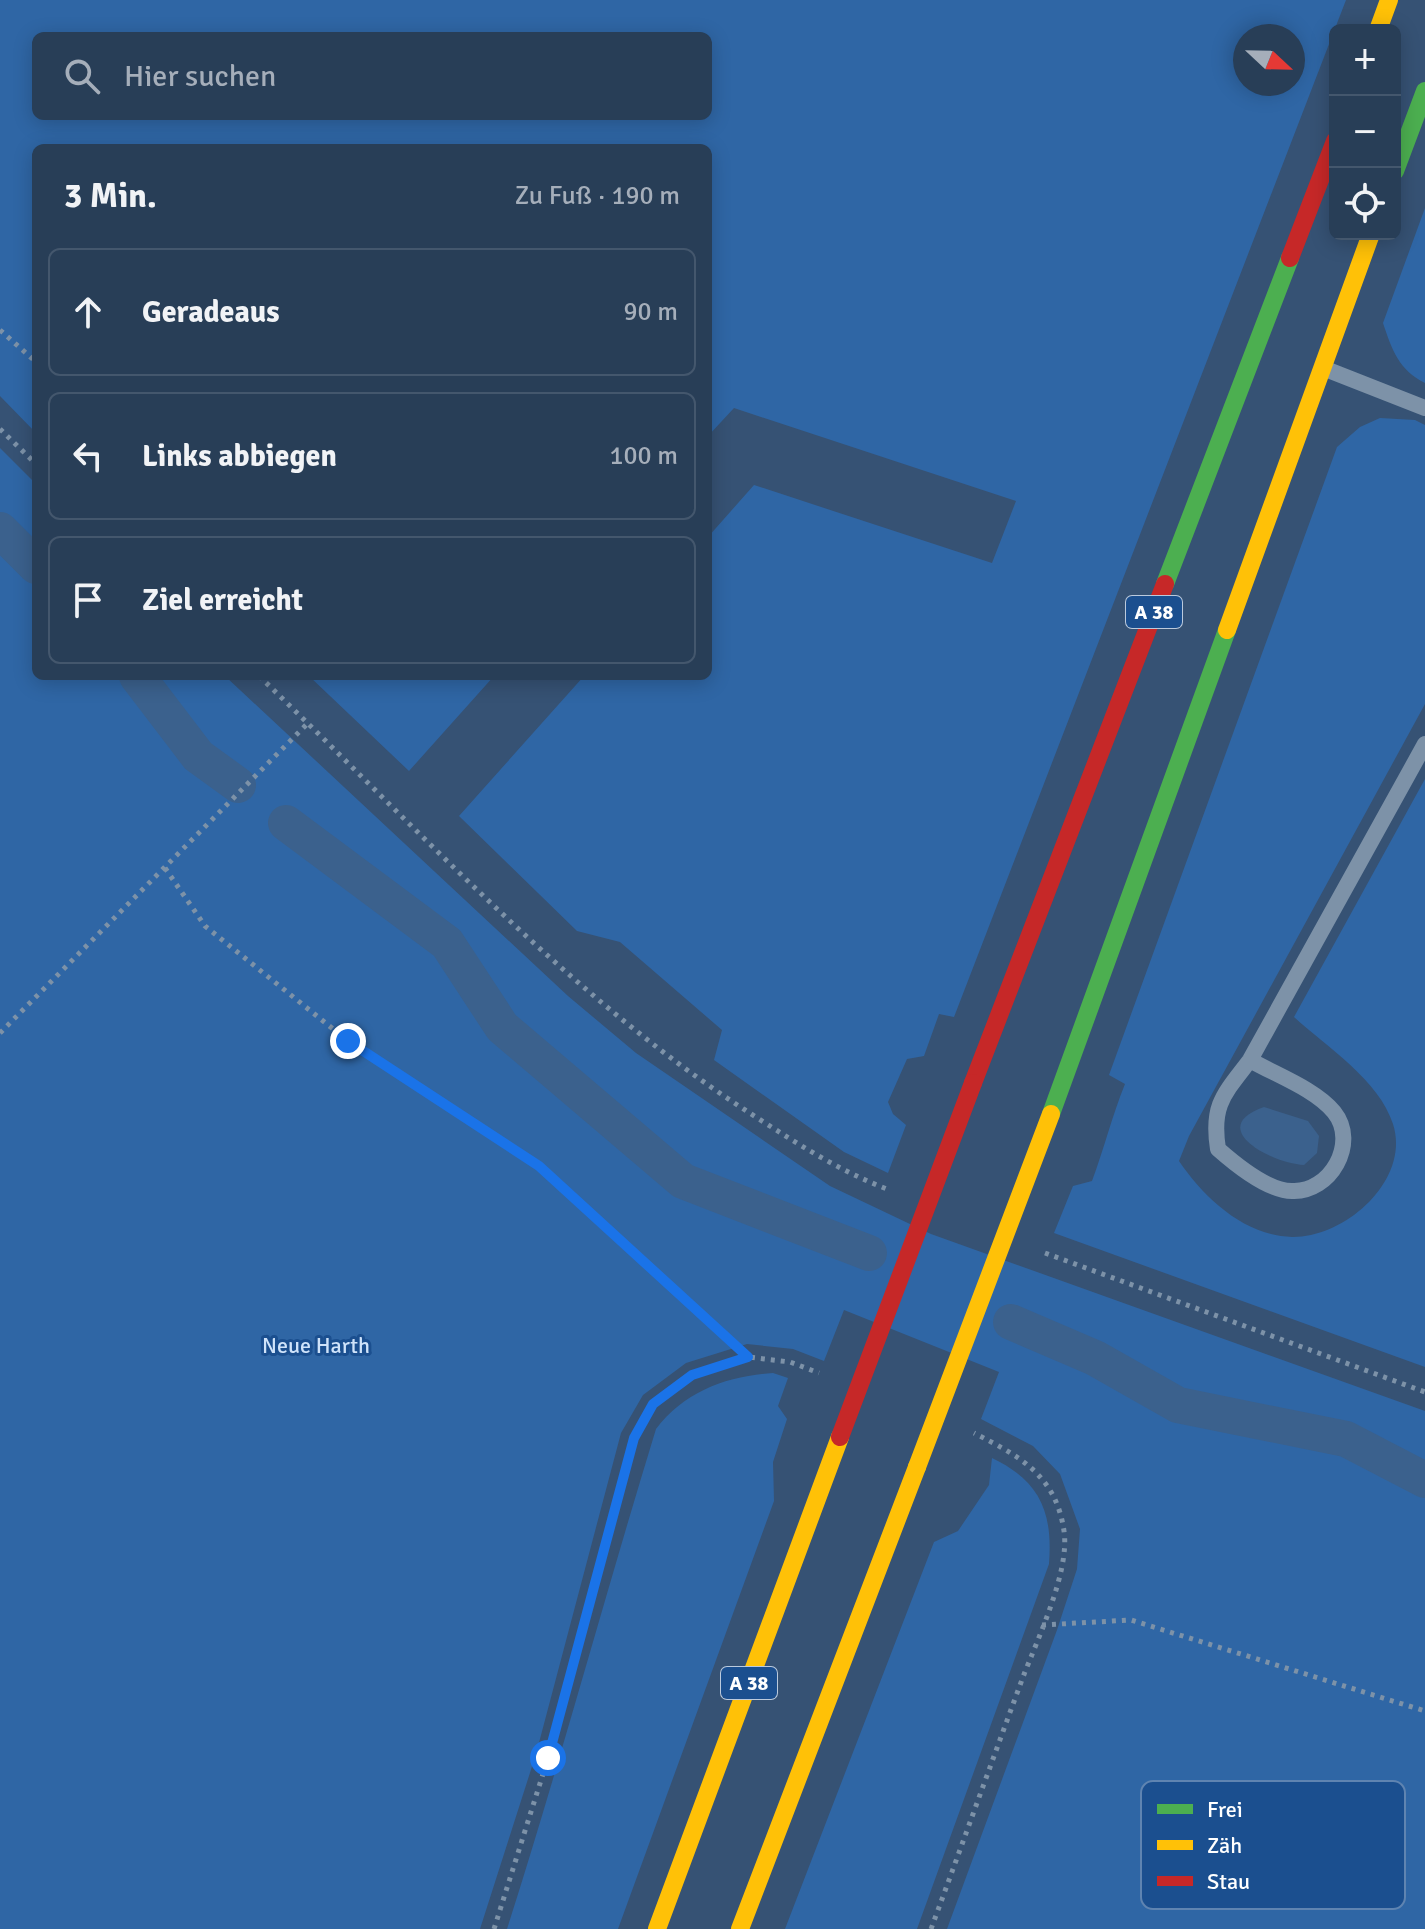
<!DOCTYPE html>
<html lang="de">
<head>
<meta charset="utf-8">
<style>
	body { margin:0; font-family:Signika,sans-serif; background:#30455d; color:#f1f3f6 }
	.controls { position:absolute; right:24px; top:24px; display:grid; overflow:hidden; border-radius:12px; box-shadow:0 4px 20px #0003 }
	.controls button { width:72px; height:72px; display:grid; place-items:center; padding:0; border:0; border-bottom:2px solid #44576d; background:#283e57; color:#f1f3f6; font:40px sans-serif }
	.compass { position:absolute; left:1233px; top:24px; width:72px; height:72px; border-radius:50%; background:#283e57; box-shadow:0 4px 20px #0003; rotate:112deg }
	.stop { position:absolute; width:24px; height:24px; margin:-18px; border:6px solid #1a73e8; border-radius:50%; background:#fff }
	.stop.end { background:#1a73e8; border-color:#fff; box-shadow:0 2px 8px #0008 }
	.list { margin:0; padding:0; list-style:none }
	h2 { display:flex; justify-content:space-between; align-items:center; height:104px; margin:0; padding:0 32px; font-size:34px }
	h2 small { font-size:26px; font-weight:400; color:#a5aeba }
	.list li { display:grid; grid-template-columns:52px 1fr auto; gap:24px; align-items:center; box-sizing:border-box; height:128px; margin:0 16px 16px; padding:0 16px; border:2px solid #44576d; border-radius:12px }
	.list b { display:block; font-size:30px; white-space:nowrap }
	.list em { font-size:26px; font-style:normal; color:#a5aeba }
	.icon { flex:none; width:44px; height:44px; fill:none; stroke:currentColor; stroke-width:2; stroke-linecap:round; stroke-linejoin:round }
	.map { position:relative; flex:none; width:1425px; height:1929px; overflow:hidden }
	.search { position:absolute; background:#283e57; box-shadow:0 4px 20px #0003; left:32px; top:32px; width:680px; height:88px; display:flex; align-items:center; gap:20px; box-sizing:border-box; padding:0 28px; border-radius:12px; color:#a5aeba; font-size:30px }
	.panel { position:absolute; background:#283e57; box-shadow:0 4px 20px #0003; left:32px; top:144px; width:680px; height:536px; border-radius:12px }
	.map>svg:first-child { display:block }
	.green { fill:#2f66a5; fill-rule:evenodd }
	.water { fill:#3b618d }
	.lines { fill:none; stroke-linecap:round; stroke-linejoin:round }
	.canal { stroke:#3b618d; stroke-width:36 }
	.path { stroke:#7d92a8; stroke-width:5; stroke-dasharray:4 6; stroke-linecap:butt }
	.lane { stroke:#7d92a8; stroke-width:16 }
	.fast { stroke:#4caf50; stroke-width:18 }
	.slow { stroke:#ffc107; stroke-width:18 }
	.jam { stroke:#c62828; stroke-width:18 }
	.slow-bridge { stroke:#ffc107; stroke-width:18 }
	.jam-bridge { stroke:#c62828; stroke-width:18 }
	.route { stroke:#1a73e8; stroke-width:10 }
	.labels { text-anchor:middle; stroke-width:6; stroke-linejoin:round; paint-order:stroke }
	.shield { fill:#1b4f8f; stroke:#bbcadd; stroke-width:2 }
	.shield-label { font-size:20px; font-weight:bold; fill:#fff }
	.park-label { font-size:22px; fill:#cfe3fa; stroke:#1b4f8f }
	.key { fill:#1b4f8f; stroke:#5f84b1; stroke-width:2 }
	.key-label { font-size:22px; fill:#fff }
</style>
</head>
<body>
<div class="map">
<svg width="1425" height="1929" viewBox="0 0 1425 1929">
	<rect width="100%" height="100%" fill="#365274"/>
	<path class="green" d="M0,0H1346L954,1017L939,1014L924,1056L907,1059L888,1102L893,1114L906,1125L888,1173L844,1152L714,1060L722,1030L620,942L577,931L459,816L584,676H708V537L754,485L992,563L1016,501L734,408L708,436V148H36V433L0,396ZM36,36H708V116H36ZM1245,36H1293V84H1245Z
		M1425,208V383C1399,370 1392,350 1383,323Z
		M1380,418L1415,420L1425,425V704L1189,1136L1179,1161C1204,1198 1245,1236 1292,1237C1345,1238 1411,1180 1393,1124C1379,1080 1327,1047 1294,1017L1425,779V1367L1054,1233L1073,1186L1092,1181C1104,1149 1112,1116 1125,1084L1109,1075L1337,447L1360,427Z
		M0,448L36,484V676H225L568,996L636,1053L830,1186L931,1234L1425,1411V1929H947L1057,1630L1077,1569L1080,1529L1060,1474L1033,1446L981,1419L999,1372L844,1310L824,1361L793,1349L747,1344L686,1363L643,1395L621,1433L536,1754L480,1929H0Z
		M309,676H494L409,771Z
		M773,1373L788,1378L778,1406L787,1419L773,1462L774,1501L618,1929H507C560,1763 605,1595 656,1429C685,1391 727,1376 773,1373Z
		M992,1458C1040,1481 1053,1512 1049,1564L917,1929H785L934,1542L958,1531L989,1485Z"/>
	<path class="water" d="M1264,1107L1308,1121L1319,1136L1317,1153L1304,1165C1273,1164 1204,1128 1264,1107Z"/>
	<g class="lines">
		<path class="canal" d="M0,530L36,566
			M137,676L198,756L238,785
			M286,823L447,943L502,1027L683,1181L869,1253
			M1011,1322L1095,1358L1178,1405L1346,1439L1425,1480"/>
		<path class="path" d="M0,330L36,362
			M0,429L36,464
			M259,676C419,829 571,1000 759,1119C801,1146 840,1171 887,1189
			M165,868L205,926L348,1041L539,1166L748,1357
			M0,1033L308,723
			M1045,1253L1425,1392
			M1042,1625L1131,1620L1425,1711
			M494,1929L548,1758L634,1438L653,1404L692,1375L748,1357L790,1362L819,1373
			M931,1929C962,1845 992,1761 1023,1677C1038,1638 1070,1571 1064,1531C1056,1475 1019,1456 974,1433"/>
		<path class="lane" d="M1323,368L1425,408
			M1250,1060C1276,1075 1315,1089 1334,1112C1359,1143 1330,1193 1292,1191C1268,1191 1235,1164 1218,1149C1211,1105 1224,1094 1250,1060L1425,744"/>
		<path class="fast" d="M1395,171L1425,91
			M1165,584L1290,258
			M1051,1114L1227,630"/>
		<path class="slow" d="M1378,30L1389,0
			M1227,630L1371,234
			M657,1929L840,1437
			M740,1929L917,1467"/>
		<path class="jam" d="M1290,258L1335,141
			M973,1083L1165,584"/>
		<path class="slow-bridge" d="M917,1467L1051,1114"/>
		<path class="jam-bridge" d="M840,1437L973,1083"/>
	</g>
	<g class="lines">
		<path class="route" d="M348,1041L539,1166L748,1357L692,1375L653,1404L634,1438L548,1758"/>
	</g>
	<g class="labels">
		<g class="shield">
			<rect x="1126" y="596" width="56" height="32" rx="6"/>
			<rect x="721" y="1667" width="56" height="32" rx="6"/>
		</g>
		<g class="shield-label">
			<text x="1154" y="619">A 38</text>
			<text x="749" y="1690">A 38</text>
		</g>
		<g class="park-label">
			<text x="316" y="1353">Neue Harth</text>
		</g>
	</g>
	<rect x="1141" y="1781" width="264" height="128" rx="12" class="key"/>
	<rect x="1157" y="1804" width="36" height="10" fill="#4caf50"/>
	<rect x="1157" y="1840" width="36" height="10" fill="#ffc107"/>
	<rect x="1157" y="1876" width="36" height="10" fill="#c62828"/>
	<g class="key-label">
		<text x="1207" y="1817">Frei</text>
		<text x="1207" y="1853">Zäh</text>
		<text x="1207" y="1889">Stau</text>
	</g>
</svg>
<div class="controls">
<button>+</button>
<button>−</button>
<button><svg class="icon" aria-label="locate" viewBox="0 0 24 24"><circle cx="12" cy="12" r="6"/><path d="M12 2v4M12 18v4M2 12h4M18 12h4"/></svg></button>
</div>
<svg class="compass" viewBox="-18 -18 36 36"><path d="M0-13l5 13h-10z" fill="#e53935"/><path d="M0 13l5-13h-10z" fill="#a5aeba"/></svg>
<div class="stop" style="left:548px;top:1758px"></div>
<div class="stop end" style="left:348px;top:1041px"></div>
<div class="search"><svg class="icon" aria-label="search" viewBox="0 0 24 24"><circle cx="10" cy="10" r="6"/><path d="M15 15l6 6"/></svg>Hier suchen</div>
<section class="panel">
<h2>3 Min.<small>Zu Fuß · 190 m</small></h2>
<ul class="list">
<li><svg class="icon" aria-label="ahead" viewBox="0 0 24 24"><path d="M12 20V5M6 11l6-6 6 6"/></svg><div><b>Geradeaus</b></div><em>90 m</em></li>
<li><svg class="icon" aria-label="left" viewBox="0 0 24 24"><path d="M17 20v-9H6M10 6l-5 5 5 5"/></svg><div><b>Links abbiegen</b></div><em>100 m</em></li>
<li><svg class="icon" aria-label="arrive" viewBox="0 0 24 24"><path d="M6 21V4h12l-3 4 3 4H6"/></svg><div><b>Ziel erreicht</b></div></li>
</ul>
</section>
</div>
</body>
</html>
